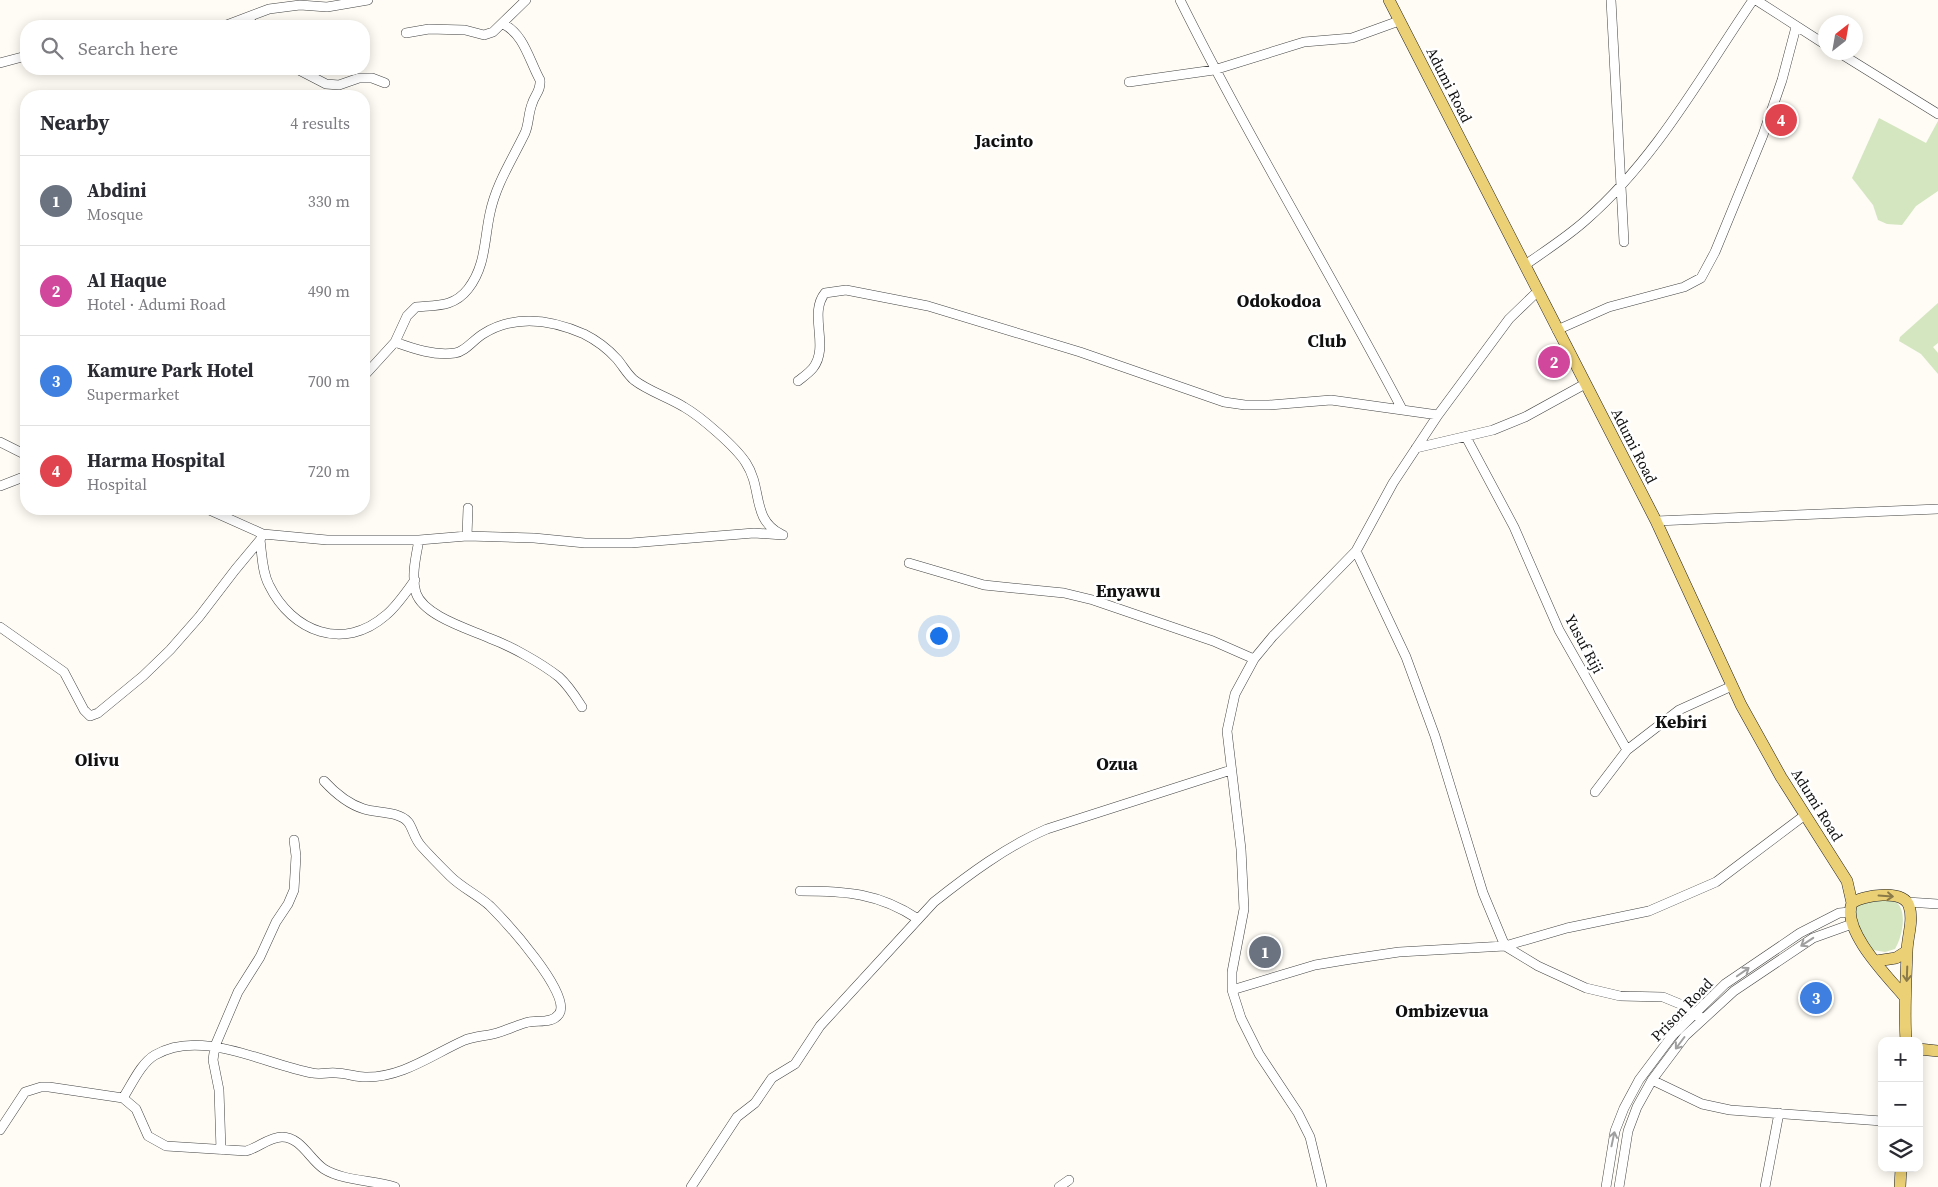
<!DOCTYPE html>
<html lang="en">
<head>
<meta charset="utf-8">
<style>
	body { margin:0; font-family:"Source Serif 4",serif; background:#f2f2f3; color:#2b2b33 }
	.controls { position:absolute; right:15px; bottom:15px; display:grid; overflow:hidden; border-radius:10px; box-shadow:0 2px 12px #0003 }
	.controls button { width:45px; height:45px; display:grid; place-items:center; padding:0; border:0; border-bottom:1px solid #e1e1e2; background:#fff; color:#2b2b33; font:25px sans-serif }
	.compass { position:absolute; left:1818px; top:15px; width:45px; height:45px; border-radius:50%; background:#fff; box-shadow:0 2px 12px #0003; rotate:31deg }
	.you { position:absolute; left:938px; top:635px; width:18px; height:18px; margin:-12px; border:4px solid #fff; border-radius:50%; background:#1a73e8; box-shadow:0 0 0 8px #1a73e833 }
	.badge { display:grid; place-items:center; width:32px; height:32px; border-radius:50%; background:#1a73e8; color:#fff; font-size:16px; font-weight:700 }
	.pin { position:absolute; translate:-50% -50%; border:2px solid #fff; box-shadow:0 1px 5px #0006 }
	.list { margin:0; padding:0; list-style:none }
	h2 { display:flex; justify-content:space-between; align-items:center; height:65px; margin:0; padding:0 20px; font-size:21px }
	h2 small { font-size:16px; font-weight:400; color:#7c7c81 }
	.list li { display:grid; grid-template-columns:32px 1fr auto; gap:15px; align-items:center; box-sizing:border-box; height:90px; padding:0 20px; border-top:1px solid #e1e1e2 }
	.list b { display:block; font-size:19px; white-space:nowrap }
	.list p { margin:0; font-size:16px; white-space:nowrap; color:#7c7c81 }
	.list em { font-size:16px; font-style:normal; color:#7c7c81 }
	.icon { flex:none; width:28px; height:28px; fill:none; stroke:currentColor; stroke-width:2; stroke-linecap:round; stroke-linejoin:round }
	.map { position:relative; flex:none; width:1938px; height:1187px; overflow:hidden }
	.search { position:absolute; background:#fff; box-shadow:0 2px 12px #0003; left:20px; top:20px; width:350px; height:55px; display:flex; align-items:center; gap:12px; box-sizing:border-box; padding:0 18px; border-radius:20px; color:#7c7c81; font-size:19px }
	.panel { position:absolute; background:#fff; box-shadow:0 2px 12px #0003; left:20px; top:90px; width:350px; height:425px; border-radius:20px }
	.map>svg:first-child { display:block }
	.green { fill:#d4e6c0 }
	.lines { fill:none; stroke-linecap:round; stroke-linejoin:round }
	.minor-casing { stroke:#434343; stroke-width:10 }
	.major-casing { stroke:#212121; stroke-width:12 }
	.minor { stroke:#fff; stroke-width:9 }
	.major { stroke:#ecd076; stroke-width:11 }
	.oneway { stroke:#897a48 }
	.oneway2 { stroke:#9f9f9f }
	.labels { text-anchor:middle; stroke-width:5; stroke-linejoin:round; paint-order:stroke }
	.street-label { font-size:15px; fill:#101010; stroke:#fff }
	.quarter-label { font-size:18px; font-weight:bold; fill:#101010; stroke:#fff }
</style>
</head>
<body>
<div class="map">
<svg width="1938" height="1187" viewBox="0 0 1938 1187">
	<rect width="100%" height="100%" fill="#fefcf4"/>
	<path class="green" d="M1879,118L1926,143L1938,121V191L1916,206L1902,225L1887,224L1878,220L1873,205L1852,178Z
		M1938,303V343L1933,347L1938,353V374L1921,354L1899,341L1900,337Z
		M1866,898C1874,899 1886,898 1894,901C1909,908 1902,938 1895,949L1885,952L1873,950L1867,946L1852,913L1855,904Z"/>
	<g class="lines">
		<defs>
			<path id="minor" d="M1180,0C1249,139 1330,272 1402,409
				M1611,0L1624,242
				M1756,0L1826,45
				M248,17L254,26
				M224,26L269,9L300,5L327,7L368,0
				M406,33L429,29L465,30L484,35L493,32L526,0
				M1838,52L1938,114
				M0,63L26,56
				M297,69L326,84L339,85L359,78H372L385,83
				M1129,82L1214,70L1304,42L1352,38L1399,21
				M1525,265C1545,251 1567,237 1586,220C1656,159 1701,76 1753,0
				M1557,330L1609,307L1684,287L1701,278L1715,252L1763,135L1782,80L1796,27
				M395,342C414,349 435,356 455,353C465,352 473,340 483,334C515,314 550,319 584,334C596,340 608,349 617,359C623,366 627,374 634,380C648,391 668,397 684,407C700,416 736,447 746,463C763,489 751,519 781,534
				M364,376L395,342L407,316L416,307C437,305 454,307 468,289C486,266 484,240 490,213C496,184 512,160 525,133C529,124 528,114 532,104C535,94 541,91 540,80C529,60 524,34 503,24
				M798,381C803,377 809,373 813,368C830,346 808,314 825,293L846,290L928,306L1080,352L1224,402L1245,405H1269L1331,400L1438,415
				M1466,437L1514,527L1559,630L1627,750
				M0,442L26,455
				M1416,448L1493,430L1525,417L1585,384
				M0,486L26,476
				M207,509L263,534L327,540H419L467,536L534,538L585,543H631L754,533L783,535
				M1656,521L1938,509
				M467,536L468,508
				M260,540C262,554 262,572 269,585C292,632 344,652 386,615C397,606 406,592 415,580
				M419,540C416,556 411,576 416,593C424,616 469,629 489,638C511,646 541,663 559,677C569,686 575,696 582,707
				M1356,551L1406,657L1435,736L1483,893L1505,946L1538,966L1586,988L1620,996L1663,997L1680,1004L1703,1019
				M909,563L984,585L1064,593L1093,600L1213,641L1254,659
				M0,627L64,672L84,710L90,716L98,713L143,676L170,650L199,617L235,570L260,540L263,534
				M1595,792L1627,750L1679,710L1732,686
				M800,891C846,891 879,893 918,919
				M1907,902L1938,904
				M1232,990L1315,965L1345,960L1399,952L1505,946L1567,928L1649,911L1716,882L1805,815
				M1652,1080L1702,1104L1730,1110L1882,1121
				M123,1098C132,1084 141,1063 155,1055C201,1028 264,1064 312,1073C320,1075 328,1072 336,1073C346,1073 355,1077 365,1077C402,1078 433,1054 465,1040C475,1036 487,1036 497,1033C507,1030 515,1026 525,1023C536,1019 551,1025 559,1014C573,995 505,921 490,906C478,895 462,888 450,876C441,867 431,857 422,847C414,839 413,828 408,822C399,811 376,813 364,809C348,804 335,793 324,781
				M0,1130L25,1092L41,1087H49L123,1098L136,1109L148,1136L166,1146L246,1151C258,1148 269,1137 282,1137C301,1137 310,1160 324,1169C343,1181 373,1180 395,1187
				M221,1150L219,1090L213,1060L215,1046L238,992L260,957L276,922L288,904L294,890L296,856L294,840
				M691,1187L737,1117L755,1103L772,1078L795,1064L820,1026L934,902C968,875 1007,846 1047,829L1231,770
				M1059,1187L1069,1180
				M1322,1187L1310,1137L1298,1113L1259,1054L1241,1018L1232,990V972L1244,909L1241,849L1227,731L1235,694L1254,659L1273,636L1356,551L1393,483L1438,415L1509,319L1537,292
				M1606,1187L1615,1131L1624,1108L1639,1080L1672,1036L1725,984L1800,933L1839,913L1850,912
				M1619,1187L1628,1131L1637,1107L1652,1080L1685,1036L1734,991L1813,938L1852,924
				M1765,1187L1779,1113"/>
			<path id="major" d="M1389,0L1656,521L1741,705L1781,777L1847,881L1852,903
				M1876,961L1896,958L1907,951
				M1904,996C1888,977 1841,930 1852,903C1863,895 1903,889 1909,906C1914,921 1907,937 1907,952C1906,982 1904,1011 1906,1041
				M1919,1049L1938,1051
				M1900,1187L1901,1168"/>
		</defs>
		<use href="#minor" class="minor-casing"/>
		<use href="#major" class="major-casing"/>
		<use href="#minor" class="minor"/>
		<use href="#major" class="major"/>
	</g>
	<defs><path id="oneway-shaft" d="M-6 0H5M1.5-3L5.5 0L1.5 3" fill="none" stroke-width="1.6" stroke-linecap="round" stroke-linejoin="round" transform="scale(1.25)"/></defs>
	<g class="oneway">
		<use href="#oneway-shaft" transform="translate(1886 896) rotate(4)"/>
		<use href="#oneway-shaft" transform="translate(1907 974) rotate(92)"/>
	</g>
	<g class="oneway2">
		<use href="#oneway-shaft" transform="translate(1807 942) rotate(147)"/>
		<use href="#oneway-shaft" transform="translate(1743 972) rotate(-35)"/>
		<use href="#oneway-shaft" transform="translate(1680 1043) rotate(127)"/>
		<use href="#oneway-shaft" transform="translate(1613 1139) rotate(-78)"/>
	</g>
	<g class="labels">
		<g class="street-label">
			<text transform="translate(1449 85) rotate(63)" y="5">Adumi Road</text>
			<text transform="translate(1634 446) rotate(63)" y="5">Adumi Road</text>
			<text transform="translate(1584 644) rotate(62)" y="5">Yusuf Riji</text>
			<text transform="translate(1817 805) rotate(58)" y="5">Adumi Road</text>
			<text transform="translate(1682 1010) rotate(-46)" y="5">Prison Road</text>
		</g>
		<g class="quarter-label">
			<text x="1004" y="147">Jacinto</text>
			<text x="1279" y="307">Odokodoa</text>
			<text x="1327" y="347">Club</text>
			<text x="1128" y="597">Enyawu</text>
			<text x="1681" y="728">Kebiri</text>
			<text x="97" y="766">Olivu</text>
			<text x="1117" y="770">Ozua</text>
			<text x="1442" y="1017">Ombizevua</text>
		</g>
	</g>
</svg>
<div class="controls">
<button>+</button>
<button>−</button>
<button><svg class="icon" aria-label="layers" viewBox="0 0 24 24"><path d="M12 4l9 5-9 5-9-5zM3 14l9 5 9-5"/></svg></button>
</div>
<svg class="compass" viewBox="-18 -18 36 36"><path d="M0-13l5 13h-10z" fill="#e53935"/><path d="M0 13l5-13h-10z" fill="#7c7c81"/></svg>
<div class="you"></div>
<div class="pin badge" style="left:1265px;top:952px;background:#6b7280">1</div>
<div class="pin badge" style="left:1554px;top:362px;background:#d1479c">2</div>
<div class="pin badge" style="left:1816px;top:998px;background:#3f7fe0">3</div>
<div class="pin badge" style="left:1781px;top:120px;background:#e0444e">4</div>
<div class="search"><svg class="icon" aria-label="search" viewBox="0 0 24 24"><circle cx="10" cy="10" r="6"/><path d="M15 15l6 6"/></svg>Search here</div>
<section class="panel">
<h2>Nearby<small>4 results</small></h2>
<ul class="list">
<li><span class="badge" style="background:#6b7280">1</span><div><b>Abdini</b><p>Mosque</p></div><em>330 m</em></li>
<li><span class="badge" style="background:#d1479c">2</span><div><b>Al Haque</b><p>Hotel · Adumi Road</p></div><em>490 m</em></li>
<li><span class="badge" style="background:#3f7fe0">3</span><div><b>Kamure Park Hotel</b><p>Supermarket</p></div><em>700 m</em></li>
<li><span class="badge" style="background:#e0444e">4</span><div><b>Harma Hospital</b><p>Hospital</p></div><em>720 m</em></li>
</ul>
</section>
</div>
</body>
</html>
